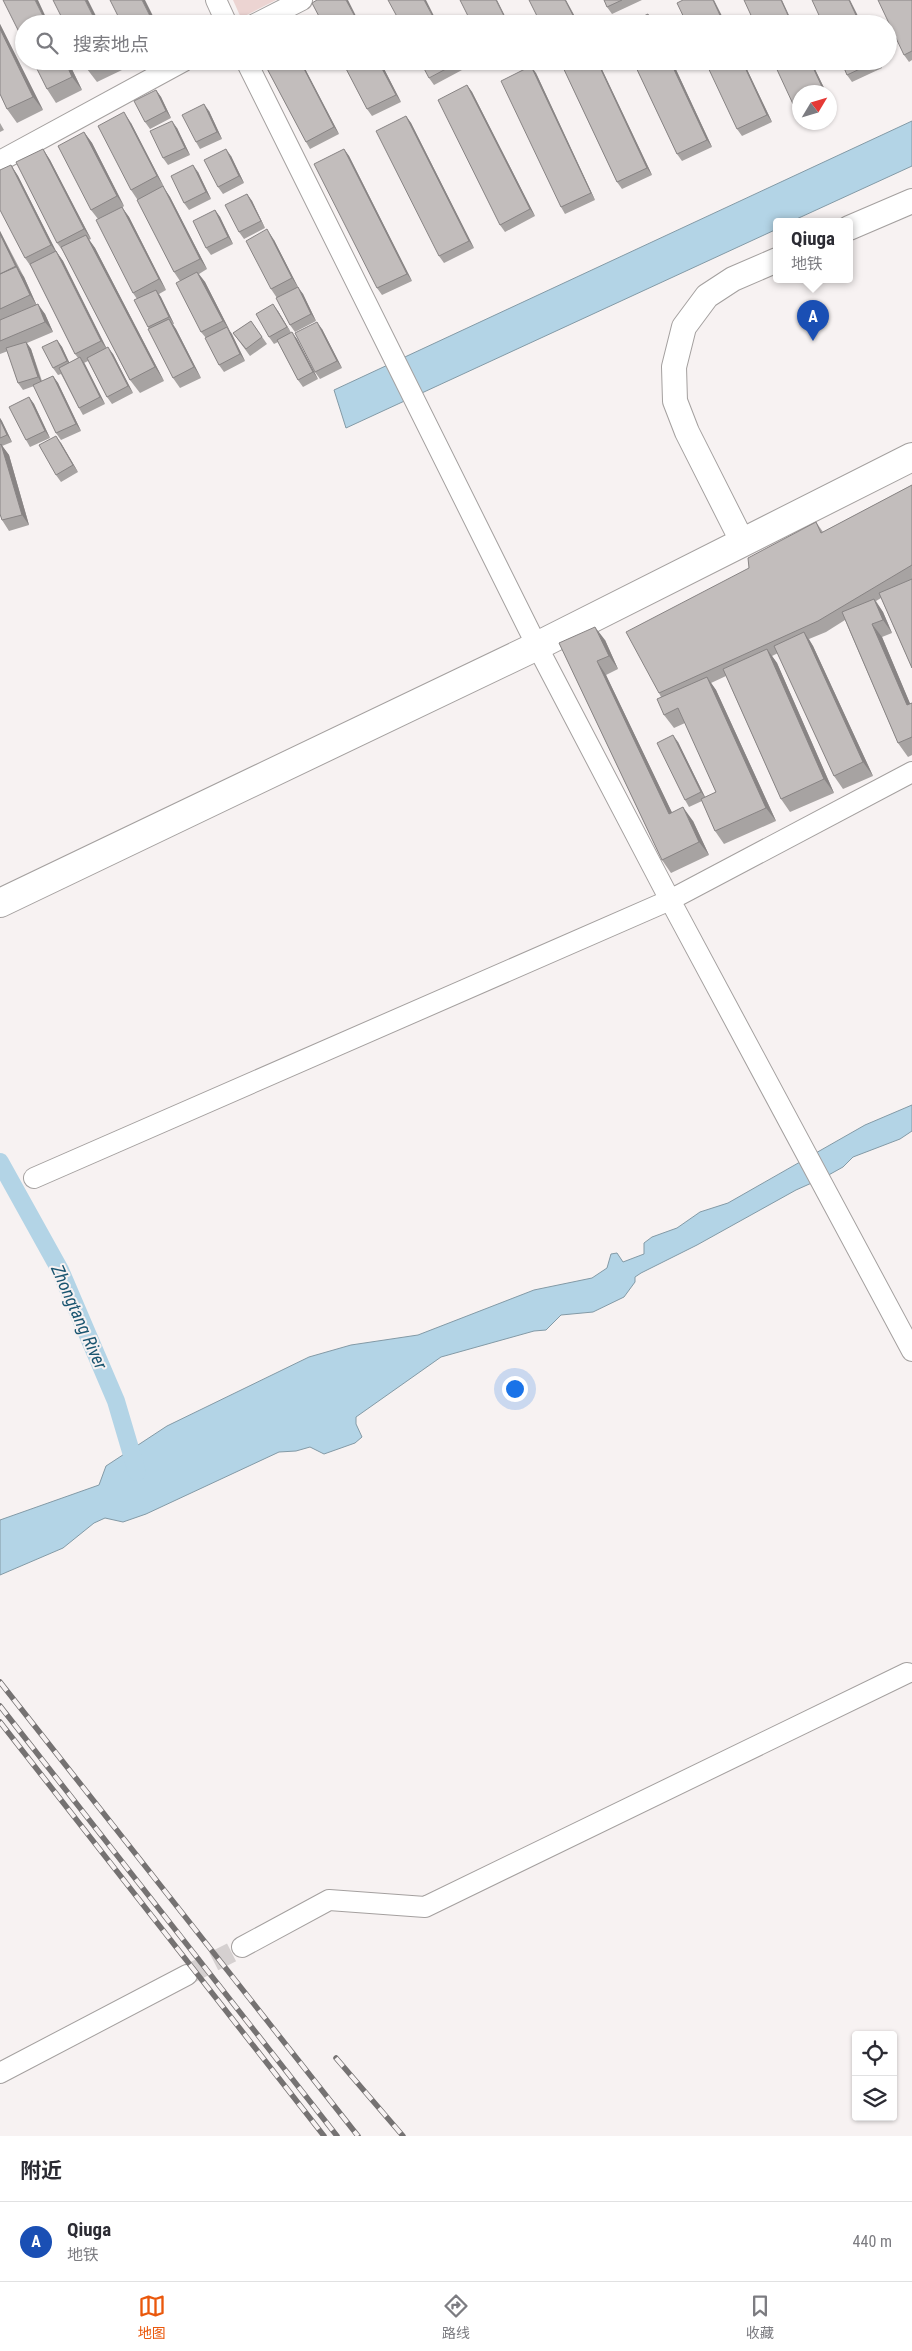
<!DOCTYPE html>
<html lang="zh">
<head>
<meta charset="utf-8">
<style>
	body { margin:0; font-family:"Roboto Condensed","Noto Sans SC",sans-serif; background:#f2f2f3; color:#2b2b33 }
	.controls { position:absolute; right:15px; bottom:15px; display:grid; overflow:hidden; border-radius:5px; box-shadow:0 1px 4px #0004 }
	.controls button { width:45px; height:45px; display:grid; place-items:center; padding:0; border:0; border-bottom:1px solid #e1e1e2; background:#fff; color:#2b2b33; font:25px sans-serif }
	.compass { position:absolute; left:792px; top:85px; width:45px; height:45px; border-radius:50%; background:#fff; box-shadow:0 1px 4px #0004; rotate:52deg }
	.you { position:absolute; left:514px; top:1388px; width:18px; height:18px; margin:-12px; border:4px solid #fff; border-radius:50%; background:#1a73e8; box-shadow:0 0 0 8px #1a73e833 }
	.badge { display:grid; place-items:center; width:32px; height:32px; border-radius:50%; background:#ea580c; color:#fff; font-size:16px; font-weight:700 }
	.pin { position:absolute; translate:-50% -41px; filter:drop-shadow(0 1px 2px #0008) }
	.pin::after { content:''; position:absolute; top:26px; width:18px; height:15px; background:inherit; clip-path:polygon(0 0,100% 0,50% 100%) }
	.popup { position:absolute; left:773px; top:218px; width:80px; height:65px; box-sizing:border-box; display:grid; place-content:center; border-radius:5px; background:#fff; filter:drop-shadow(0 1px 4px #0005); font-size:16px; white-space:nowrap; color:#7c7c81 }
	.popup b { font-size:19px; color:#2b2b33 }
	.popup::after { content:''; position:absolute; left:50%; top:100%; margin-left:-10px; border:10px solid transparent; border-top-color:#fff }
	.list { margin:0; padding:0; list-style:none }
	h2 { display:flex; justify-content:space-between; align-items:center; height:65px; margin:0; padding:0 20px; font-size:21px }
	h2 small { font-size:16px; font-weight:400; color:#7c7c81 }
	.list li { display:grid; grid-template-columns:32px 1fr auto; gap:15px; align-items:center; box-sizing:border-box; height:80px; padding:0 20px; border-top:1px solid #e1e1e2 }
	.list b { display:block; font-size:19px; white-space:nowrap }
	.list p { margin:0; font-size:16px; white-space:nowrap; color:#7c7c81 }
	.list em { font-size:16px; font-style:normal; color:#7c7c81 }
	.icon { flex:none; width:28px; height:28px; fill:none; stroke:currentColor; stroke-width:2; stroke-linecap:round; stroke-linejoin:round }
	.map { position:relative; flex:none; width:912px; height:2136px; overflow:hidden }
	.search { position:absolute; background:#fff; box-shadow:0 1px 4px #0004; left:15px; right:15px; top:15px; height:55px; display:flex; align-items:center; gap:12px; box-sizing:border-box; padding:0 18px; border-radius:28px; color:#7c7c81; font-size:19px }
	.sheet { height:145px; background:#fff }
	nav { display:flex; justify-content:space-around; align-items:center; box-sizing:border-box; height:70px; border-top:1px solid #e1e1e2; background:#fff; font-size:14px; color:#7c7c81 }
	nav a { display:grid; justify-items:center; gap:2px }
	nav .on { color:#ea580c }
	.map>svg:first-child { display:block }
	.green { fill:#ecd4d2 }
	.water { fill:#b3d4e6; stroke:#839aa6 }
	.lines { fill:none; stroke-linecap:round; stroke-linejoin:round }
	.canal { stroke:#b3d4e6; stroke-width:18 }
	.minor-tunnel { stroke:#d5d0d0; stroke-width:20; stroke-dasharray:20 10; stroke-linecap:butt }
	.minor-casing { stroke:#a4a09f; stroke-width:22 }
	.tertiary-casing { stroke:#a4a09f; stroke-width:26 }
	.secondary-casing { stroke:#a4a09f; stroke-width:30 }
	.minor { stroke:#fff; stroke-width:20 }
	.tertiary { stroke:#fff; stroke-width:24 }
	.secondary { stroke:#fff; stroke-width:28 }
	.rail-casing { stroke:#757272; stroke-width:5.5 }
	.rail { stroke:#f7f2f2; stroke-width:4; stroke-dasharray:11; stroke-linecap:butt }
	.wall { fill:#a7a3a2 }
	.shaded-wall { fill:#888484 }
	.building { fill:#c2bdbc; stroke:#888484 }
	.labels { text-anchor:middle; stroke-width:4; stroke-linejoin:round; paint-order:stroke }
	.water-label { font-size:18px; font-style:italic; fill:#1a5570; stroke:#f7f2f2 }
</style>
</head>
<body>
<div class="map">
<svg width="912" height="2136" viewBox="0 0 912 2136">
	<rect width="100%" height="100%" fill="#f7f2f2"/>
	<path class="green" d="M233,0H276L241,18Z"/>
	<path class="water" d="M912,121V166L790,222H777V229L346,428L334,390Z
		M912,1105V1131L900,1139L853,1157L843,1167L825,1177L796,1190L697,1245L641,1273L635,1277V1282L624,1297L593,1312L561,1315L546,1330L534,1331L441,1357L356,1417V1424L362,1437L355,1443L324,1454L310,1447L296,1451L279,1452L146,1514L123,1522L105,1518L94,1523L63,1548L0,1575V1520L99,1485L106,1466L167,1426L309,1357L351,1345L418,1335L534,1290L592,1278L607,1268L611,1254L617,1253L623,1262L644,1254V1243L652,1237L677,1228L700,1212L728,1203L865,1125Z"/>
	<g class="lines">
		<path class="canal" d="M0,1162L60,1270L116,1401L137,1472"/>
		<path class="minor-tunnel" d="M187,1975L242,1947"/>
		<defs>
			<path id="minor" d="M216,0L227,24
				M255,24L302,0
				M246,61L537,646L670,900L912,1351
				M0,161L184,61
				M34,1178L670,900L912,772
				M242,1947L329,1900L425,1907L907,1673
				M0,2073L187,1975"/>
			<path id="tertiary" d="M849,228L912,201
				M743,543L687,432L675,401L674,367L684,327L707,296L733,279L777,260"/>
			<path id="secondary" d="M0,903L537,646L912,457"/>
		</defs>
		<use href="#minor" class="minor-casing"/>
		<use href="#tertiary" class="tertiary-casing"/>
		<use href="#secondary" class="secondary-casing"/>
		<use href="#minor" class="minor"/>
		<use href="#tertiary" class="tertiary"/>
		<use href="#secondary" class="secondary"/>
		<defs>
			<path id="rail" d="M0,1682L358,2136
				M0,1706L337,2136
				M0,1722L324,2136
				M336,2058L403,2136"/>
		</defs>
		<use href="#rail" class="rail-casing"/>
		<use href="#rail" class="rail"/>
	</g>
	<path class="wall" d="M604,0H642L612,14L607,7Z
		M912,0V60L909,62L904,55Z
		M0,24L43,110L17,123L7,109L0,94Z
		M33,61H68L82,90L56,103L47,89Z
		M83,61H118L122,70L97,82L87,69Z
		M263,61H301L339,134L310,149L306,142Z
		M342,61H380L401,102L372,116L367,109Z
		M458,61L462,70L434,85L429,78Z
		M492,61H506L496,67Z
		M560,61H598L652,175L622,189L617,182Z
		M633,61H672L712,147L682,161L677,154Z
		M743,61L772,122L742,136L737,129Z
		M811,61L826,92H800V110L798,111L793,104Z
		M841,61H879L882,68L852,82L847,75Z
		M536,73L595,200L565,214L561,207Z
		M467,85L472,92L535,216L505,232L500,225Z
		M156,90L161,97L171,118L150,129L145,122Z
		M209,111L222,139L200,149L196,142Z
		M406,116L411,123L474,248L444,263L439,256Z
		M0,123L4,130L0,132Z
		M131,123L164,187H163L170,197L207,269L199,274L205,282L245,361L224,372L219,365L206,338L201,332L180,281L174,272L137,199L131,190Z
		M177,128L190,155L168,165L163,158Z
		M84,132L92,143L124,206L122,208L129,217L166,290L159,294L174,324H173L176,329L201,378L180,388L173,378L148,327L137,299L133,293L98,219L91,210Z
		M43,149L50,160L91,239L89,240L95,248L164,381L140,393L130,380L63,251L57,243Z
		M344,149L349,156L412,281L382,295L377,288Z
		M231,156L244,183L223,194L218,187Z
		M11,165L18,176L56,251L63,261L106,348L113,354L133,393L112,404L107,397L88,361L84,363L105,404L83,415L79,408L61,374L58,375L53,368L57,340L62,347L69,363L78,358L75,354L32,268L25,258Z
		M198,172L211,199L189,210L184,203Z
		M247,194L252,201L265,228L244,239L239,232Z
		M215,210L220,217L233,244L211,255L206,248Z
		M0,231L24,277L36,304L45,314L53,332L27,343L31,349L42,381L53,376L58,383L81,431L61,440L56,433L34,386L23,390L18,383L8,351L0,354Z
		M274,240L299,289L303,294L316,321L295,332L290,325L277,298L271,289Z
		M278,311L291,333L297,339L318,379L303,387L298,380L278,342L274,344L269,337Z
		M251,321L267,344L250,356L233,333Z
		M322,329L342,368L320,379L315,372Z
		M29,397L34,404L50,438L30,447L26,440Z
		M0,418L12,442L2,446L9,455L29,525L9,531L2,520L0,514Z
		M61,443L78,472L61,482L56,475Z
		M912,485V668L881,598L876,601L883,612L892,633L882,637L910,704L912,703V755L908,757L898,743L845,620L826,632L809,639L813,646L873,776L843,789L834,776L778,653L772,656L777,663L834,793L790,812L781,799L726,676L711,683L716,690L776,821L724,844L715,831L702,801L689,807L685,800L678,742L705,797L716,792L685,723L674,728L664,715L661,697L659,693L749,568L816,522L823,532Z
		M605,640L618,669L606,675L672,813L693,821L709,855L671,873L662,860L559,643Z"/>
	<path class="shaded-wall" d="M35,0H38L49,24H47Z
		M85,0H88L100,24H97Z
		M142,0H145L157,24H154Z
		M346,0H348L360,24H359Z
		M424,0H426L438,24H437Z
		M496,0H497L509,24H508Z
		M565,0H566L579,24L576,21Z
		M713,0H714L726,24H724Z
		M781,0H782L793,24H792Z
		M849,0H850L862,24H860Z
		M0,24L43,110L33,97L0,29Z
		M65,61H68L82,90L72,77Z
		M300,61H301L339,134L334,127Z
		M378,61H380L401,102L396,95Z
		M597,61H598L652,175L647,168Z
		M670,61H672L712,147L707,140Z
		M742,61H743L772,122L767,115Z
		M810,61H811L826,92H825L823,89Z
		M531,66L536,73L595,200L591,193Z
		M467,85L472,92L535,216L530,209Z
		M156,90L161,97L171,118L166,111Z
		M204,104L209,111L222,139L217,132Z
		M124,112L131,123L164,187L157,176Z
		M406,116L411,123L474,248L469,241Z
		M172,121L177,128L190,155L185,148Z
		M84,132L92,143L124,206L117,196Z
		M43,149L50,160L91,239L84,229Z
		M226,149L231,156L244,183L239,176Z
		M344,149L349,156L412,281L407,274Z
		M11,165L18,176L58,255L51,245Z
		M193,165L198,172L211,199L206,192Z
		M163,186L170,197L207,269L200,259Z
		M247,194L252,201L265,228L261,221Z
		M122,207L129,217L166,290L159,279Z
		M215,210L220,217L233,244L228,237Z
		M267,229L274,240L299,289L292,278Z
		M0,231L21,274L16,267L0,234Z
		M86,235L95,248L164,381L155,367Z
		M56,251L63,261L108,351L101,341Z
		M16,266L24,277L37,306L30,295Z
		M197,272L205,282L230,331L223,321Z
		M298,287L303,294L316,321L311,314Z
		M156,290L161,297L174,324L169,317Z
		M38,304L45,314L53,332L45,322Z
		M273,304L278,311L292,334L287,327Z
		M169,319L176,329L201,378L194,367Z
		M317,322L322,329L342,368L337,361Z
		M227,327L232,334L245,361L240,354Z
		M292,332L297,339L318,379L313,372Z
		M57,340L62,347L72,368L67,361Z
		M26,342L31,349L42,384L38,377Z
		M108,347L113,354L133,393L128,386Z
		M80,357L85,364L105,404L100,397Z
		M53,376L58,383L81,431L76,424Z
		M29,397L34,404L50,438L45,431Z
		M0,418L2,421L12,442L7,435L0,420Z
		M56,436L61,443L78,472L73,465Z
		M1,444L9,455L29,525L22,515Z
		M874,599L883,612L892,633L883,620Z
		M872,624L882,637L912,708L907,705Z
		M595,627L605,640L618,669L609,656Z
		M804,632L813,646L873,776L863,762Z
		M767,649L777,663L834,793L824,779Z
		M597,661L606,675L679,827L669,814Z
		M707,677L716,690L776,821L766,808Z
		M673,735L678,742L706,799L701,792Z
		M683,807L693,821L709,855L699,842Z"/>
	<path class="building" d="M3,0H35L47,24H24V42Z
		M53,0H85L97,24H65Z
		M110,0H142L154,24H122Z
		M317,0H346L359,24H323L312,3Z
		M388,0H424L437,24H401Z
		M460,0H496L508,24H472Z
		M529,0H565L576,21L572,24H541Z
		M604,0H622L607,7Z
		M683,0H713L724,24H687L677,3Z
		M744,0H781L792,24H755Z
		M812,0H849L860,24H823Z
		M878,0H912V51L904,55Z
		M648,14L652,24H627Z
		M278,20L280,24H272Z
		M0,29L33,97L7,109L0,94Z
		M33,61H65L72,77L47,89Z
		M83,61H103L87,69Z
		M263,61H300L334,127L306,142Z
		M342,61H378L396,95L367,109Z
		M420,61H456L457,63L429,78Z
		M560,61H597L647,168L617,182Z
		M633,61H670L707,140L677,154Z
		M705,61H742L767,115L737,129Z
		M773,61H810L823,89L816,92H800V100L793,104Z
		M841,61H877L847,75Z
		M531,66L591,193L561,207L501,81Z
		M467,85L530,209L500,225L438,100Z
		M156,90L166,111L145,122L134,101Z
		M204,104L217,132L196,142L182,115Z
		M124,112L157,176L131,190L98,126Z
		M406,116L469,241L439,256L376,131Z
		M172,121L185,148L163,158L150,131Z
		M84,132L117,196L91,210L58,146Z
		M43,149L84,229L57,243L16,162Z
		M226,149L239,176L218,187L204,160Z
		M344,149L407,274L377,288L314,164Z
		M11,165L51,245L25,258L0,210V170Z
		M193,165L206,192L184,203L171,176Z
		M163,186L200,259L174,272L137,200Z
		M247,194L261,221L239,232L225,205Z
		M122,207L159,279L133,293L96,220Z
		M215,210L228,237L206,248L193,221Z
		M267,229L292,278L271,289L246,241Z
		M0,234L16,267L0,274Z
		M86,235L155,367L130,380L61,247Z
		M56,251L101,341L75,354L30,264Z
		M16,266L30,295L0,309V274Z
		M197,272L223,321L201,332L176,283Z
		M298,287L311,314L290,325L276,298Z
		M156,290L169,317L148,327L134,300Z
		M38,304L45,322L0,341V320Z
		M273,304L287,327L269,337L256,314Z
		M169,319L194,367L173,378L148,329Z
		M251,321L262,337L246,349L233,333Z
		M317,322L337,361L315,372L295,333Z
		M227,327L240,354L219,365L205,338Z
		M292,332L313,372L298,380L277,340Z
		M57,340L67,361L53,368L42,347Z
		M26,342L38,377L18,383L6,348Z
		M108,347L128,386L107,397L87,358Z
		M80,357L100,397L79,408L59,368Z
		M53,376L76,424L56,433L33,385Z
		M29,397L45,431L26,440L9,407Z
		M0,420L7,435L0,438Z
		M56,436L73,465L56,475L39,445Z
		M1,444L22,515L2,520L0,514V445Z
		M912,485V565L818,621L659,693L626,632L749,568L748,558L816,522L821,533Z
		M912,579V668L879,593Z
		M874,599L883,620L872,624L907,705L912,703V737L898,743L842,612Z
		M595,627L609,656L597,661L669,814L683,807L699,842L662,860L559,643Z
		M804,632L863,762L834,776L774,646Z
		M767,649L824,779L781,799L723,669Z
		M707,677L766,808L715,831L701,799L716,792L678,708L664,715L657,699Z
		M673,735L701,792L685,800L657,743Z"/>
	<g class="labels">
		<g class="water-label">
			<text transform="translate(79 1317) rotate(66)" y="6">Zhongtang River</text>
		</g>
	</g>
</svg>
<div class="controls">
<button><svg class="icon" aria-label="locate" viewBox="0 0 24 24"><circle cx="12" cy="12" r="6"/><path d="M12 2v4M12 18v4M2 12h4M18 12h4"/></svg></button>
<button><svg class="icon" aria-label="layers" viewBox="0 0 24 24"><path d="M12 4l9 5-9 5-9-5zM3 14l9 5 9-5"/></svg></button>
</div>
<svg class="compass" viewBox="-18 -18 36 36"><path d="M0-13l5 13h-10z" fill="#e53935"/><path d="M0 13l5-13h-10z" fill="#7c7c81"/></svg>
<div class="you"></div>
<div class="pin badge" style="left:813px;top:341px;background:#1a4fb4">A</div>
<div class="popup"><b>Qiuga</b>地铁</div>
<div class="search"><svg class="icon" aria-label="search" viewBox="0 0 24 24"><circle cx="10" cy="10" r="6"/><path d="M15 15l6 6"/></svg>搜索地点</div>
</div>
<section class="sheet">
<h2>附近<small></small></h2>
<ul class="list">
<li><span class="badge" style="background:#1a4fb4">A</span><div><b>Qiuga</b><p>地铁</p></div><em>440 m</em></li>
</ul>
</section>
<nav>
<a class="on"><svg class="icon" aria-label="map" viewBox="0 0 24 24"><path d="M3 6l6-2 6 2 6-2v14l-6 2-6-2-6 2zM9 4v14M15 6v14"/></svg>地图</a>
<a><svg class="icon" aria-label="directions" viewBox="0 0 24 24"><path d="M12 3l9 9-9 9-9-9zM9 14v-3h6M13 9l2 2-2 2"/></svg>路线</a>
<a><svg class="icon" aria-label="saved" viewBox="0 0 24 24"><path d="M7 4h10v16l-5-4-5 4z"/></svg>收藏</a>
</nav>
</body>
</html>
